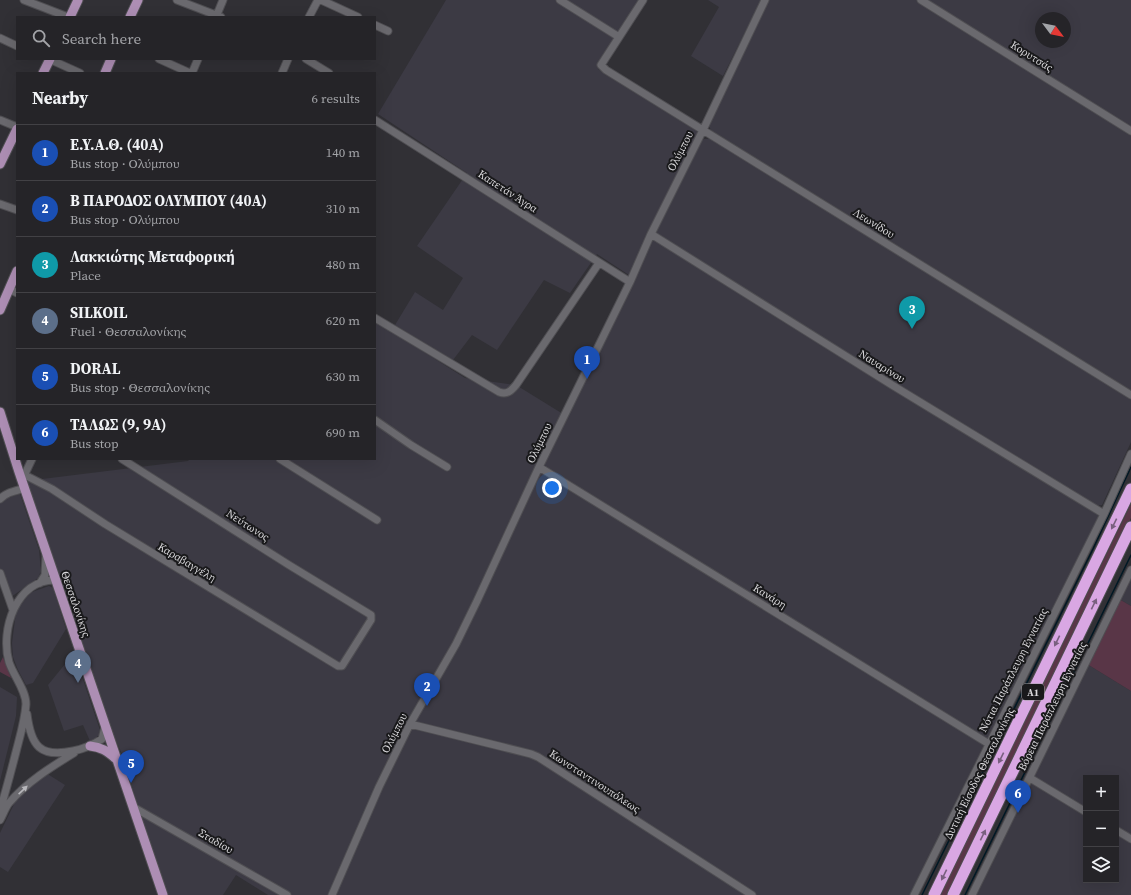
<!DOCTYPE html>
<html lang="en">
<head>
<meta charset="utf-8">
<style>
	body { margin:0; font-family:"Source Serif 4",serif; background:#2d2c30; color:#f1f3f6 }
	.controls { position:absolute; right:12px; bottom:12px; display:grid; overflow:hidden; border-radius:0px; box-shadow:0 4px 16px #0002 }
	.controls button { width:36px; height:36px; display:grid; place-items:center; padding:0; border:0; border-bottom:1px solid #424145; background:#252428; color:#f1f3f6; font:20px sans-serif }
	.compass { position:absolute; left:1035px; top:12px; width:36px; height:36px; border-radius:50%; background:#252428; box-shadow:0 4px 16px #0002; rotate:122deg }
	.you { position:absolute; left:552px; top:488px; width:14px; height:14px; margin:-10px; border:3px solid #fff; border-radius:50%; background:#1a73e8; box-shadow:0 0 0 6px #1a73e833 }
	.badge { display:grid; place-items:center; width:26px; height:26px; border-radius:50%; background:#d93025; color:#fff; font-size:13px; font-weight:700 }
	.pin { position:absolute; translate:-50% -33px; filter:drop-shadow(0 1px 2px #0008) }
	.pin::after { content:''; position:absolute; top:21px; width:14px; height:12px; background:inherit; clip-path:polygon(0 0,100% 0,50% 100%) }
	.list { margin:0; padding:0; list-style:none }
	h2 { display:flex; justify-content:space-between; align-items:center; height:52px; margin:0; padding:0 16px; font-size:17px }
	h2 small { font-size:13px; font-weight:400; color:#a3a4a8 }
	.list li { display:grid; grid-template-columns:26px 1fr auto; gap:12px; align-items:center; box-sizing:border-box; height:56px; padding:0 16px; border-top:1px solid #424145 }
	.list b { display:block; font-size:15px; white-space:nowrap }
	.list p { margin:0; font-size:13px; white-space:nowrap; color:#a3a4a8 }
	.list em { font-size:13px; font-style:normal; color:#a3a4a8 }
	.icon { flex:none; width:22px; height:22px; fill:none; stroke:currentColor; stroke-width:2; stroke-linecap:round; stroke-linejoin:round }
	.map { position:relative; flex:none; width:1131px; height:895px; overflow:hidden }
	.search { position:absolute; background:#252428; box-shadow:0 4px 16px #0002; left:16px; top:16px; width:360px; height:44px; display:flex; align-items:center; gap:10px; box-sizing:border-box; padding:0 14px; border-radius:0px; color:#a3a4a8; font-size:15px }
	.panel { position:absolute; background:#252428; box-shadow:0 4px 16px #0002; left:16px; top:72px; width:360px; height:388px; border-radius:0px }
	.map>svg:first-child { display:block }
	.built { fill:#3c3a44; fill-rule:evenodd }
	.green { fill:#593647 }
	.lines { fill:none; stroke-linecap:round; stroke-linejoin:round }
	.stream { stroke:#011824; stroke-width:1.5 }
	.minor-casing { stroke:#4f4e52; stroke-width:9 }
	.major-casing { stroke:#4f4e52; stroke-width:11 }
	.highway-casing { stroke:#4f4e52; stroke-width:13 }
	.minor { stroke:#6a696e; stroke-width:7 }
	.major { stroke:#ad8eb4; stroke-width:9 }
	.highway { stroke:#d9a7e3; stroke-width:11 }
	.oneway { fill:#79607f }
	.oneway2 { fill:#b8b7bb }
	.labels { text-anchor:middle; stroke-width:4; stroke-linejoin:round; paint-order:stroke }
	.shield { fill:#19191b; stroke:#a09fa2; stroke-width:1 }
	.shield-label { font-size:10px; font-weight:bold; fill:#dad9dc }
	.street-label { font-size:11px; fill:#dad9dc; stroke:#19191b }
</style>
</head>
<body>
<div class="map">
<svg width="1131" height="895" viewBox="0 0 1131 895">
	<rect width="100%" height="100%" fill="#313035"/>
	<path class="built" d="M446,0H642L598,69L700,130L629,275L597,254L570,293L544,280L497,350L472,335L453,360L395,325L415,292L443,310L463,278L417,246L467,173L378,114Z
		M708,0H761L723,76L691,56L719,7Z
		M768,0H1131V390L711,130L709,126V122ZM1041,18H1065V42H1041Z
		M704,139H712L1131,398V442L1102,505L1095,506L655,234V230L699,143Z
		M651,234L1104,514L914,895H268L236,875L223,895H167L142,820L123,756L108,724L26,481L188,461L190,459H375V321L465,378L516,385L563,414L436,678Z
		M20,494L39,550L41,571L38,578L11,597L0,570V503L2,500Z
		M1131,573V606L1119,599Z
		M49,586L53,588L66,629L33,683L26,685L18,670L13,657L12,643L16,612L25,597L29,593Z
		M74,653L100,730L99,735L95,739L90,741L83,725L64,731L48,685Z
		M1087,664L1131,691V895H974ZM1086,778H1116V880H1086Z
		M0,687L17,697L16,716L0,781Z
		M46,773L65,785L8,872L0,867V833L16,800Z"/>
	<path class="green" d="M1131,504V518L948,895H940Z
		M1119,599L1131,606V691L1087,664Z
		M3,657L11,678L0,672V663Z"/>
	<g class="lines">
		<path class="stream" d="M922,895L1093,549L1131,467
			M965,895L1131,555"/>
		<defs>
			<path id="minor" d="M24,0L68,17
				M177,0L221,17
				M321,0L358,17
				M560,0L619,37
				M643,0L601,65L606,70L1131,395
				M921,0L1131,131
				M216,17L223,0
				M309,17L318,0
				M375,25L388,31
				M0,38L17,46
				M49,59L80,73
				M159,59L190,73
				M306,59L329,73
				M192,73L198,59
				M282,73L288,59
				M0,120L17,127
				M375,120L630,282
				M0,204L17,210
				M651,234L892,385L1104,514
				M9,289L17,293
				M375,318L499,392C507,395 511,391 516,385L599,263
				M375,420L411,445L447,467
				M280,459L377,520
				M539,467L989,744
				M19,472L52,489L105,524L338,666H342L371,620V615L289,565L122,459
				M23,478L32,459
				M0,499C7,492 15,491 25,488
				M0,573L13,610
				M40,583L45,575L46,556
				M27,714C31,746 40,758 73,751C83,749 93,745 102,739L105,727
				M410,724L503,747L531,754L538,757L752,895
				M1030,778L1086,812
				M133,807L287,895
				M0,810C6,791 11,771 16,752C20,736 25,720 26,704C26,690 13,675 9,662C0,630 16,579 56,580
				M0,820C3,815 5,808 9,803C27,782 51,767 74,753
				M1116,830L1131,839
				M332,895L379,787L410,724L456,644L477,601L539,467L630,282L651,234L703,130L765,0
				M914,895L1104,514L1131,454
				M972,895L1131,570"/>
			<path id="major" d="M70,17L78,0
				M130,17L138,0
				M43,73L50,59
				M105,73L111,59
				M0,164L17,129
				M0,310L17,271
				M0,412L19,472L163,895
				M90,746C101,747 107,751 115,758"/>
			<path id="highway" d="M934,895L1131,489
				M953,895L1131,527"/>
		</defs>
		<use href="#minor" class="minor-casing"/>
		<use href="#major" class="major-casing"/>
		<use href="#highway" class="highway-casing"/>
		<use href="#minor" class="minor"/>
		<use href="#major" class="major"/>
		<use href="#highway" class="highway"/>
	</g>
	<defs><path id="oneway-solid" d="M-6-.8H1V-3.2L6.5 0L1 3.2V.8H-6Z"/></defs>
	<g class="oneway">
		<use href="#oneway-solid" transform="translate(1114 524) rotate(116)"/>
		<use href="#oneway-solid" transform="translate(1094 604) rotate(-64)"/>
		<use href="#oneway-solid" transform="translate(1057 641) rotate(116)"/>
		<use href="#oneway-solid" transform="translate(1001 758) rotate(116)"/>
		<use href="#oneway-solid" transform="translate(983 835) rotate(-64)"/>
		<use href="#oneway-solid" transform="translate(944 875) rotate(116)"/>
	</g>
	<use class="oneway2" href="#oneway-solid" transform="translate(23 790) rotate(-43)"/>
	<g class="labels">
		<rect class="shield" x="1022" y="684" width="22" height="16" rx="3"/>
		<g class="shield-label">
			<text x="1033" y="696">Α1</text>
		</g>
		<g class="street-label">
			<text transform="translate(1032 56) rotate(32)" y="4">Κορυτσάς</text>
			<text transform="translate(680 151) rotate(-63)" y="4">Ολύμπου</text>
			<text transform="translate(508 191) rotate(33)" y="4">Καπετάν Άγρα</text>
			<text transform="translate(874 223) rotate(32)" y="4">Λεωνίδου</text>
			<text transform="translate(882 366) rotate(32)" y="4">Ναυαρίνου</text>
			<text transform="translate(539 443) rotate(-64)" y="4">Ολύμπου</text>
			<text transform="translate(248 525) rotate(33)" y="4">Νεύτωνος</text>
			<text transform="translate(187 562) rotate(31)" y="4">Καραβαγγέλη</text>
			<text transform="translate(770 596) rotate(32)" y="4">Κανάρη</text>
			<text transform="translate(76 604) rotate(71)" y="4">Θεσσαλονίκης</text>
			<text transform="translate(1013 670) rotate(-63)" y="4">Νότια Παράπλευρη Εγνατίας</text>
			<text transform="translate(1052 706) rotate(-64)" y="4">Βόρεια Παράπλευρη Εγνατίας</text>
			<text transform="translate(394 733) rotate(-63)" y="4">Ολύμπου</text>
			<text transform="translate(979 773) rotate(-64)" y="4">Δυτική Είσοδος Θεσσαλονίκης</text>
			<text transform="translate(595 781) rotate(33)" y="4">Κωνσταντινουπόλεως</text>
			<text transform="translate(216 841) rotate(30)" y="4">Σταδίου</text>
		</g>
	</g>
</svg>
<div class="controls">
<button>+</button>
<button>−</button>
<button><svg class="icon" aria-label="layers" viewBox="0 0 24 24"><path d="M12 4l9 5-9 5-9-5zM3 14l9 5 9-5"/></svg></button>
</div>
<svg class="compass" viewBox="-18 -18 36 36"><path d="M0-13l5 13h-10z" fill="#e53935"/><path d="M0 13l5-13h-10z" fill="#a3a4a8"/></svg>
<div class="you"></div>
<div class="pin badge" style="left:587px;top:379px;background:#1a4fb4">1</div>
<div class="pin badge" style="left:427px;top:706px;background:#1a4fb4">2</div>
<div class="pin badge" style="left:912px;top:329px;background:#0f9aa8">3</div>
<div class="pin badge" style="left:78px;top:683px;background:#5c6f8a">4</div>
<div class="pin badge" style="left:131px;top:783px;background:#1a4fb4">5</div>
<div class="pin badge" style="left:1018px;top:813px;background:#1a4fb4">6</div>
<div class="search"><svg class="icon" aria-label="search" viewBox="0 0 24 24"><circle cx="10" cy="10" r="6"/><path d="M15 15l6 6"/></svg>Search here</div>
<section class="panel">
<h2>Nearby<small>6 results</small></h2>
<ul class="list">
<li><span class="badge" style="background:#1a4fb4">1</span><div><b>Ε.Υ.Α.Θ. (40Α)</b><p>Bus stop · Ολύμπου</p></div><em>140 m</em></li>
<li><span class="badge" style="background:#1a4fb4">2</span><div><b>Β ΠΑΡΟΔΟΣ ΟΛΥΜΠΟΥ (40Α)</b><p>Bus stop · Ολύμπου</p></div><em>310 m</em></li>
<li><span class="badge" style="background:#0f9aa8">3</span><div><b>Λακκιώτης Μεταφορική</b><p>Place</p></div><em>480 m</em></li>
<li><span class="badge" style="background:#5c6f8a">4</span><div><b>SILKOIL</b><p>Fuel · Θεσσαλονίκης</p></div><em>620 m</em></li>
<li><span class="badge" style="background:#1a4fb4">5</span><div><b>DORAL</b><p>Bus stop · Θεσσαλονίκης</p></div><em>630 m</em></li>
<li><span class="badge" style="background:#1a4fb4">6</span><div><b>ΤΑΛΩΣ (9, 9Α)</b><p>Bus stop</p></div><em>690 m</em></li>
</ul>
</section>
</div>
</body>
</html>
